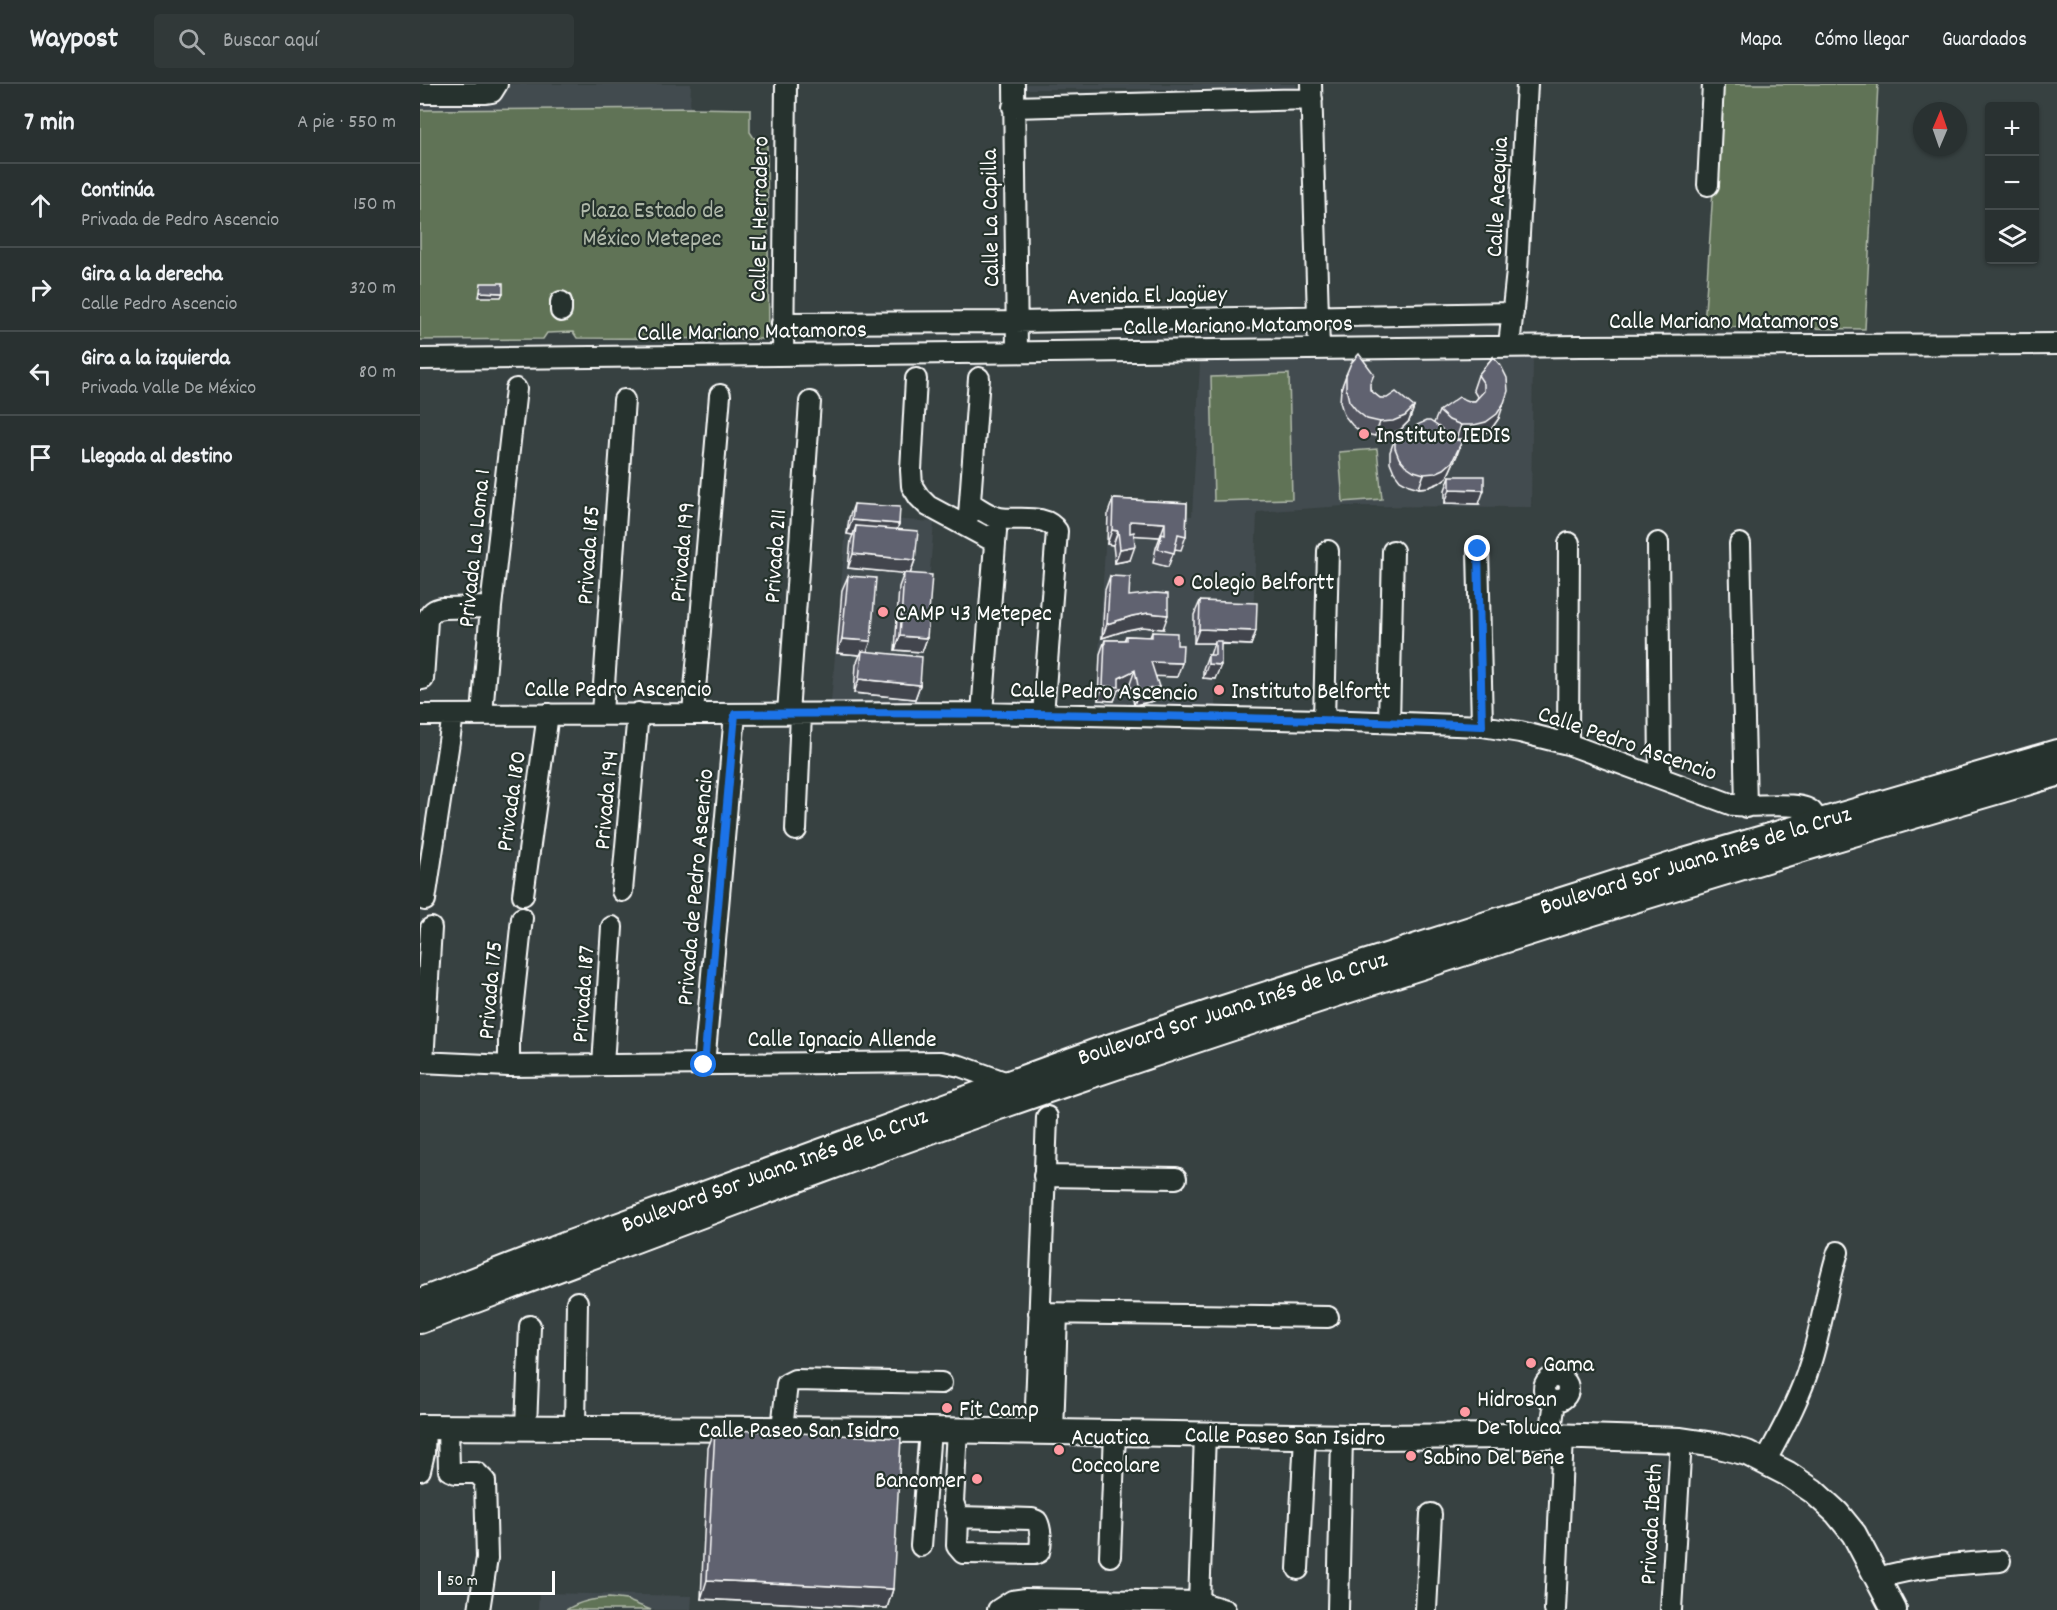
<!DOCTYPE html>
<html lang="es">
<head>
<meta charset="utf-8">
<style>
	body { margin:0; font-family:Dekko,sans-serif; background:#313939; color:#f1f3f6 }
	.controls { position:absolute; right:18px; top:18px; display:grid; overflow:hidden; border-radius:6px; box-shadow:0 2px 4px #0004 }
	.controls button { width:54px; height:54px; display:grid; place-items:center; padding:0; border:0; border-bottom:2px solid #454c4d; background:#293131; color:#f1f3f6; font:30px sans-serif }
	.compass { position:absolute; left:1493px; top:18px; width:54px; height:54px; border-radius:50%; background:#293131; box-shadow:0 2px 4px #0004; rotate:2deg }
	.scale { position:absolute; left:18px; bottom:15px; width:117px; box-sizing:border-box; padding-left:6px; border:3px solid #fff; border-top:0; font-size:16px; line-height:21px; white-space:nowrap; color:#fff; -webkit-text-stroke:4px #26332d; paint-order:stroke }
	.stop { position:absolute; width:18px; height:18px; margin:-14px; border:4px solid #1a73e8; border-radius:50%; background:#fff }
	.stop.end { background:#1a73e8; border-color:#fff; box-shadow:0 2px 6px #0008 }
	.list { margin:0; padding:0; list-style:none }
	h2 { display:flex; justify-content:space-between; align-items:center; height:78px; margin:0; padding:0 24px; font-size:26px }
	h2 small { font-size:20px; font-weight:400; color:#a5a9ab }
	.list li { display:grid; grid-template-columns:39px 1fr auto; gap:18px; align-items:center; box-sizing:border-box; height:84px; padding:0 24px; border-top:2px solid #454c4d }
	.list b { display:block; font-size:22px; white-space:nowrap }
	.list p { margin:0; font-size:20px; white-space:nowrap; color:#a5a9ab }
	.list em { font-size:20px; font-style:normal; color:#a5a9ab }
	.icon { flex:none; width:33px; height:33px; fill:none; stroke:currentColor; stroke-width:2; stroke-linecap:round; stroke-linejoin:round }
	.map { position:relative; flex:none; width:1637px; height:1526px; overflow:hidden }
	header { display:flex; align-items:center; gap:36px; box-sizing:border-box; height:84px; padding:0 30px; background:#293131; border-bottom:2px solid #454c4d }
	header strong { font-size:28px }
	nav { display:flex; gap:33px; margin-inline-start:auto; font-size:21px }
	.search { width:420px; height:54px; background:#313939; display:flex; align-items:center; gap:15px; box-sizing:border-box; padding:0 21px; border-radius:6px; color:#a5a9ab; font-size:22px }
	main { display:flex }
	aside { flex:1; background:#293131 }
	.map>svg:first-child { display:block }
	.built { fill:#434b4f }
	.green { fill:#607356; stroke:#b0b9aa; stroke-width:1.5 }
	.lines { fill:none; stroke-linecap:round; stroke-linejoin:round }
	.minor-casing { stroke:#fff; stroke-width:24 }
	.major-casing { stroke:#fff; stroke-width:28 }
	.minor { stroke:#26332d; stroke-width:20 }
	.major { stroke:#26332d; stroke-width:24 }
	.wall { fill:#535460; stroke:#fff; stroke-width:1.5 }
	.shaded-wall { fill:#43454e; stroke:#fff; stroke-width:1.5 }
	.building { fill:#606270; stroke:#fff; stroke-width:1.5 }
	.route { stroke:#1a73e8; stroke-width:8 }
	.poi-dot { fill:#ff9aa2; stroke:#26332d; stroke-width:2 }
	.labels { text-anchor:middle; stroke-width:4.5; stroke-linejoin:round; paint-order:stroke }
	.street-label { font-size:24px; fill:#fff; stroke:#26332d }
	.park-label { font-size:24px; fill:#b0b9aa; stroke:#26332d }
	.poi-label { font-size:24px; fill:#fff; stroke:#26332d; text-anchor:start }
</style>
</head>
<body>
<header>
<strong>Waypost</strong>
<div class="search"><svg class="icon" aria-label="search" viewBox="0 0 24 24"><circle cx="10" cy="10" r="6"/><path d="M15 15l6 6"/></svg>Buscar aquí</div>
<nav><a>Mapa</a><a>Cómo llegar</a><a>Guardados</a></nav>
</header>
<main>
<aside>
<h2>7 min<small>A pie · 550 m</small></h2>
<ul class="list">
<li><svg class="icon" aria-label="ahead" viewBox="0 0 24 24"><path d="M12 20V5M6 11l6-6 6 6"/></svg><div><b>Continúa</b><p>Privada de Pedro Ascencio</p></div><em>150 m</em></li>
<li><svg class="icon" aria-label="right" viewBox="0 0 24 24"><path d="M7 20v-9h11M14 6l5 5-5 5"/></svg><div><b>Gira a la derecha</b><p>Calle Pedro Ascencio</p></div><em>320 m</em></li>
<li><svg class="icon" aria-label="left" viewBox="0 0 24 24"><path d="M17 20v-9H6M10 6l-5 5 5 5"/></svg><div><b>Gira a la izquierda</b><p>Privada Valle De México</p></div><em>80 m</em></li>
<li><svg class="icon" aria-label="arrive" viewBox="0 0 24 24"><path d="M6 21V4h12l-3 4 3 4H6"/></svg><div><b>Llegada al destino</b></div></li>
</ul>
</aside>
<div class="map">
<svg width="1637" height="1526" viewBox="0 0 1637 1526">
	<rect width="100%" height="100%" fill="#374141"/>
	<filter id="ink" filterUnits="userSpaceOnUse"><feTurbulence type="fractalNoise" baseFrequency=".0167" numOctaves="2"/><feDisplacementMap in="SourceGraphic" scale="12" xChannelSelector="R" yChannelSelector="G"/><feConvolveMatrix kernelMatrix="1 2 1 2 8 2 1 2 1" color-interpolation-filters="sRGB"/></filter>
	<g filter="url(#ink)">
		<path class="built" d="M0,0H271L270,24L0,26Z
			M606,0H876L877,5H606Z
			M1113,272L1111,423L924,422L837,428L832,563L797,562L795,623L676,622L687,428L772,432L780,278Z
			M427,432L514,438L499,619L411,618Z
			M119,1509L272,1512L271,1526H118Z"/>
		<path class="green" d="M1300,0H1458L1445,245L1284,243Z
			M270,24L330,25V48L334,54L347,55L349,255L157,254L153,248L127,249L123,255L0,256V26Z
			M869,290L872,415L794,417L791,293Z
			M957,365L962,415L923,418L919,368Z
			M189,1514L206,1516L231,1526H146C160,1517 174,1515 189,1514Z"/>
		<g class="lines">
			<defs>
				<path id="minor" d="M594,0L597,267
					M891,0L899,265
					M0,9H66L72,8L77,0
					M593,23L892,15
					M1288,101L1293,0
					M141,227V218
					M362,239L596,238L1093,229
					M1089,262L1097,187L1107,0
					M363,271L366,0
					M0,275L1160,262L1637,260
					M496,295L491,386L492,402L499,413L508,422L575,458
					M550,419C559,424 570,433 580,434C598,437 626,429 637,447L623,631
					M549,431L559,294
					M1238,459L1240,694
					M1320,460L1326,723
					M1058,465L1062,642
					M3,595L7,536C11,528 14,525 23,524L71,523
					M182,629L204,316
					M273,629L300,311
					M368,629L390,318
					M562,629L576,447
					M62,630L71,523L96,305
					M0,631L562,629L904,636L1062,642L1100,648L1148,660L1313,721C1331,724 1382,716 1392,728C1397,733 1399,742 1402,749
					M904,636L908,467
					M969,638L973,467
					M1148,660L1149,459
					M376,746L381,630
					M202,807L218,629
					M103,811L128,630
					M5,816L33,631
					M0,978L89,982L521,978L540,982L590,1000
					M3,978L11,844
					M183,981L192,843
					M284,981L315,630
					M89,982V955L102,834
					M624,1092L756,1094
					M619,1229L908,1233
					M1124 1305a12 12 0 1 1 24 0a12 12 0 1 1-24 0Z
					M28,1343L29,1386L36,1389H57L65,1397L67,1474L59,1526
					M106,1343L110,1242
					M155,1343L157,1218
					M362,1344L367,1300L375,1296L521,1299
					M537,1346L533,1418L538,1433
					M615,1348L627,1033
					M633,1348L637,1230
					M1130,1352L1135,1317
					M1345,1378C1362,1346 1380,1314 1390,1280C1402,1243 1406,1205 1418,1168
					M0,1386L4,1369L5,1343
					M538,1433L612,1435L617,1437C621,1445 622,1459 619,1468L614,1470L543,1469L537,1462Z
					M501,1462L510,1346
					M690,1472L695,1349
					M878,1485L885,1352
					M1458,1494C1498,1482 1539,1480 1580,1477
					M779,1518L785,1350
					M578,1526L592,1517L606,1515L779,1518L805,1526
					M918,1526L922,1353
					M1006,1526L1011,1430
					M1135,1526L1143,1353
					M1251,1526L1261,1356"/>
				<path id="major" d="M0,1217L147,1160L674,968L800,925L1264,777L1637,668
					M0,1237C217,1156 433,1072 652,998C977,887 1306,786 1637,690
					M0,1343L510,1346L934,1353L1130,1352L1261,1356L1295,1361L1327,1369L1368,1390L1393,1407L1417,1429L1434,1450L1474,1526"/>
			</defs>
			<use href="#minor" class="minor-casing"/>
			<use href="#major" class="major-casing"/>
			<use href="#minor" class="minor"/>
			<use href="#major" class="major"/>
		</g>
		<path class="wall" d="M1073,273L1079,334L1072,344L1061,352L1049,355H1036L1024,350L1025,354L1037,371L1027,393L1019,399L1009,403L999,404L989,401L980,396L974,388L970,378V368L975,354H990L992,349L1014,339L1019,327L1049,317H1055L1058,314L1053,306L1058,291Z
			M926,291L950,303V306L960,314L994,323L989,337L980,346L968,351L955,352L942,349L932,341L924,331L920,318L921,305Z
			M1030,392L1059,420L1025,419V406Z
			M693,415L767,419L766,452L761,466L755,465L748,483L733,479L736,464L740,453L714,451L710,476L695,479L693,461L687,460L688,429Z
			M434,420L479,440L477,446L495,476L490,490L507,554L502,568L475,566L479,503L484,489L428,484L431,456L433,451L427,450L429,434Z
			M428,492L451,557L447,568L500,601L495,615L434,609L436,581L440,571L417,569L422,506Z
			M690,492L709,512L743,545L722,543L707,546L682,554L685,506Z
			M780,517L836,547L831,561L801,560L795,595L783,594V585L788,571H790L794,559H774V531Z
			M732,548L757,593L736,592L734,617L714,621L710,600L698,606L694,617L678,616L680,570L685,556H704L706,552L730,553Z
			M295,1345L473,1505L467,1524L281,1515L288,1364Z"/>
		<path class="shaded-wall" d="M60,208L83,209L81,213H59Z
			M1084,319L1079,334L1072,344L1061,352L1049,355H1036L1041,341Z
			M994,323L989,337L980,346L968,351L955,352L960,338Z
			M1042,357L1037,371L1027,393L1019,399L1009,403L999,404L1004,390Z
			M1030,405L1064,406L1059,420L1025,419Z
			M432,436L479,440L474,454L436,442L433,451L427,450Z
			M710,437L745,439L740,453L705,451Z
			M692,446L698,447L693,461L687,460Z
			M715,462L710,476L695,479L700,465Z
			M433,470L495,476L490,490L428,484Z
			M728,529L748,531L743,545L722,543L707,546L682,554L687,540L712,532Z
			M779,545L836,547L831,561L795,559V557L794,559H774Z
			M480,552L507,554L502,568L475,566Z
			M422,555L451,557L446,571L442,567L440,571L417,569Z
			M731,578L762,579L757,593L726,592Z
			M788,580L801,581L795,595L783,594Z
			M715,586L710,600L698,606L694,617L678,616L683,602Z
			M439,595L500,601L495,615L434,609Z
			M739,603L734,617L714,621L719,607Z
			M287,1496L473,1505L467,1524L281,1515Z"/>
		<path class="building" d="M61,199H83V209L60,208Z
			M939,270L954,290L950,300V306L960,314H967L976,308L994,323L985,332L973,337L960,338L947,335L937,327L929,317L926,304V291L931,279Z
			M1073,273L1081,282L1087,294L1088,307L1084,319L1077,330L1066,338L1054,341H1041L1029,336L1019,327L1039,313L1049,317H1055L1064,307V300L1058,291Z
			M1006,337H1010L1022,345L1025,354L1042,357L1032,378L1024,385L1015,389L1004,390L994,387L985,381L979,374L975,364V354H992V349L997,341Z
			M1030,392H1064V406L1030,405Z
			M693,415L767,419L766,452L758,450L754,469L738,465L742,450L745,451V439L710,437V449L714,448L715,462L700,465L698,447L692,446Z
			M434,420L480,423L479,440L432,436Z
			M436,442L498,447L495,476L433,470Z
			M484,489L512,491L507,554L480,552Z
			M428,492L456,494L451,557L422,555Z
			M690,492L710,493L709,512L735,509L748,510V531L728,529L712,532L687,540Z
			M780,517L837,519L836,547L779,545Z
			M732,548L757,549V561H763L762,579L731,578L739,603L719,607L715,586L699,594V603L683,602L685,556H706V552L732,553Z
			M795,557H801V581L788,580V571H795Z
			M442,567L502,573L500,601L439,595Z
			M295,1345L481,1354L473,1505L287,1496Z"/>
	</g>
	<g class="lines" filter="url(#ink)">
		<path class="route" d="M284,981L315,630C563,627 814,632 1062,642L1058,465"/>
	</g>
	<g class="poi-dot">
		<circle cx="944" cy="350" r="6"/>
		<circle cx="759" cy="497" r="6"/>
		<circle cx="463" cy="528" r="6"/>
		<circle cx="799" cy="606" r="6"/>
		<circle cx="1111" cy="1279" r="6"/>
		<circle cx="527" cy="1324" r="6"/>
		<circle cx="1045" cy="1328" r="6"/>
		<circle cx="639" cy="1366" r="6"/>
		<circle cx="991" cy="1372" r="6"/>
		<circle cx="557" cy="1395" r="6"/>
	</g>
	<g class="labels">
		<g class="street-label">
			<text transform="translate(1076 113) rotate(-87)" y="8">Calle Acequia</text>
			<text transform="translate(569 134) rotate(-91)" y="8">Calle La Capilla</text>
			<text transform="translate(338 135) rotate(-89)" y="8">Calle El Herradero</text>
			<text transform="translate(727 210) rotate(-1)" y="8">Avenida El Jagüey</text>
			<text x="1304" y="244">Calle Mariano Matamoros</text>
			<text transform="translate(818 240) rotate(-1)" y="8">Calle Mariano Matamoros</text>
			<text transform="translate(332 246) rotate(-1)" y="8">Calle Mariano Matamoros</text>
			<text transform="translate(53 464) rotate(-84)" y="8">Privada La Loma 1</text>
			<text transform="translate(261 468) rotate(-85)" y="8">Privada 199</text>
			<text transform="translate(167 471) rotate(-86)" y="8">Privada 185</text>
			<text transform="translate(354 472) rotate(-86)" y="8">Privada 211</text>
			<text x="198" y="612">Calle Pedro Ascencio</text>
			<text transform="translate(684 606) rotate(1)" y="8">Calle Pedro Ascencio</text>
			<text transform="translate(1208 658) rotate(19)" y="8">Calle Pedro Ascencio</text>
			<text transform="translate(185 716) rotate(-85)" y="8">Privada 194</text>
			<text transform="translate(90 717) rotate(-82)" y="8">Privada 180</text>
			<text transform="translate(1275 775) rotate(-17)" y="8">Boulevard Sor Juana Inés de la Cruz</text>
			<text transform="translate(274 803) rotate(-85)" y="8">Privada de Pedro Ascencio</text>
			<text transform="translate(69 906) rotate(-85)" y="8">Privada 175</text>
			<text transform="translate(162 910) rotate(-86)" y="8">Privada 187</text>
			<text transform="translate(812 923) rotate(-18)" y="8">Boulevard Sor Juana Inés de la Cruz</text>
			<text x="422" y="962">Calle Ignacio Allende</text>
			<text transform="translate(354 1085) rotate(-20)" y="8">Boulevard Sor Juana Inés de la Cruz</text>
			<text x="379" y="1353">Calle Paseo San Isidro</text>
			<text transform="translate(865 1351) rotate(1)" y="8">Calle Paseo San Isidro</text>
			<text transform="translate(1230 1440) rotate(-87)" y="8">Privada Ibeth</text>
		</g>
		<g class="park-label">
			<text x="232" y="133">Plaza Estado de<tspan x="232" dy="28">México Metepec</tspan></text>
		</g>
		<g class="poi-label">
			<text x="956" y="358">Instituto IEDIS</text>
			<text x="771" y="505">Colegio Belfortt</text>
			<text x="475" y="536">CAMP 43 Metepec</text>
			<text x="811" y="614">Instituto Belfortt</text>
			<text x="1123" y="1287">Gama</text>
			<text x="1057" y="1322">Hidrosan<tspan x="1057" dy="28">De Toluca</tspan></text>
			<text x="539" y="1332">Fit Camp</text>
			<text x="651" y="1360">Acuatica<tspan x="651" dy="28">Coccolare</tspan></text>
			<text x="1003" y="1380">Sabino Del Bene</text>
			<text x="545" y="1403" text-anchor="end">Bancomer</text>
		</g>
	</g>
</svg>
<div class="controls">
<button>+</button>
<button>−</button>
<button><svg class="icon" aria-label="layers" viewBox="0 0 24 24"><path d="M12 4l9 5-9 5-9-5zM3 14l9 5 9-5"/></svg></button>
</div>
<svg class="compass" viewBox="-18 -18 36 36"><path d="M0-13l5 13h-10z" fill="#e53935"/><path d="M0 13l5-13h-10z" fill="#a5a9ab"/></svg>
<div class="scale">50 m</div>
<div class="stop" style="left:284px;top:981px"></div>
<div class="stop end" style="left:1058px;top:465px"></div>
</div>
</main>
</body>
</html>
